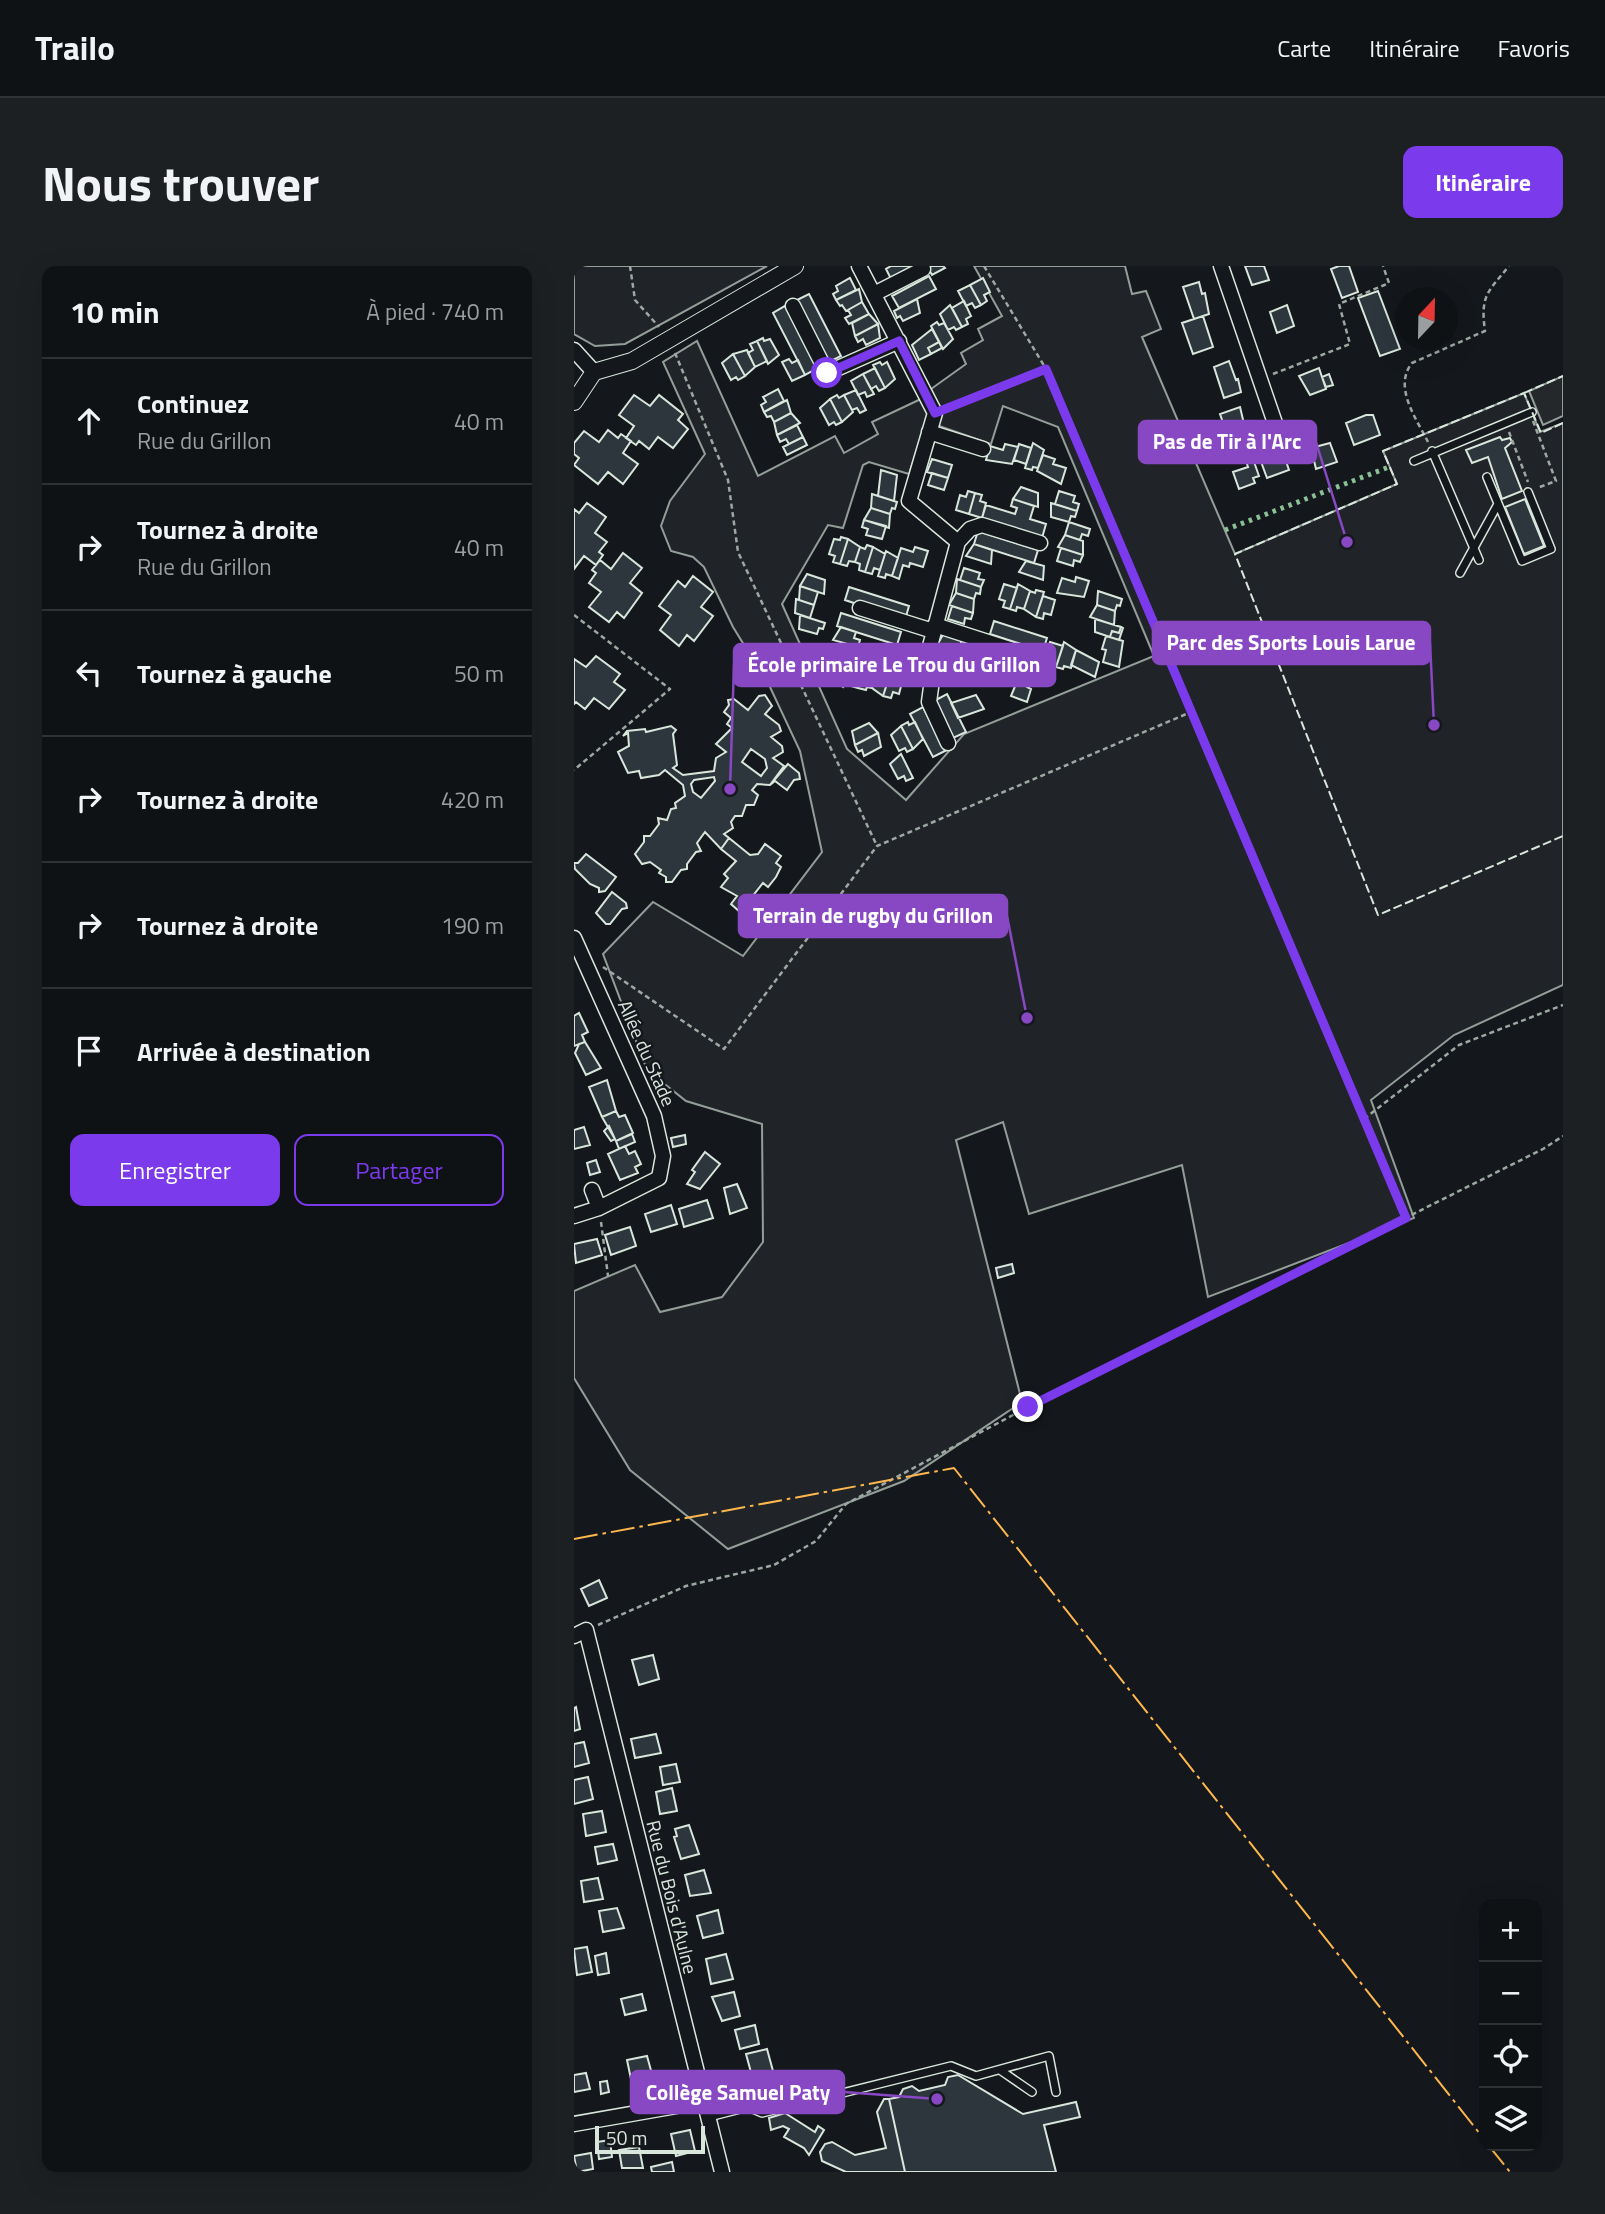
<!DOCTYPE html>
<html lang="fr">
<head>
<meta charset="utf-8">
<style>
	body { margin:0; font-family:"Titillium Web",sans-serif; background:#1d2022; color:#f1f3f6 }
	.controls { position:absolute; right:21px; bottom:21px; display:grid; overflow:hidden; border-radius:14px; box-shadow:0 7px 28px #0002 }
	.controls button { width:63px; height:63px; display:grid; place-items:center; padding:0; border:0; border-bottom:2px solid #2f3234; background:#0f1215; color:#f1f3f6; font:35px sans-serif }
	.compass { position:absolute; left:821px; top:21px; width:63px; height:63px; border-radius:50%; background:#0f1215; box-shadow:0 7px 28px #0002; rotate:22deg }
	.scale { position:absolute; left:21px; bottom:18px; width:110px; box-sizing:border-box; padding-left:7px; border:4px solid #d8e6dc; border-top:0; font-size:19px; line-height:24px; white-space:nowrap; color:#d8e6dc; -webkit-text-stroke:5px #14181c; paint-order:stroke }
	.stop { position:absolute; width:21px; height:21px; margin:-16px; border:5px solid #7c3aed; border-radius:50%; background:#fff }
	.stop.end { background:#7c3aed; border-color:#fff; box-shadow:0 2px 7px #0008 }
	.list { margin:0; padding:0; list-style:none }
	h2 { display:flex; justify-content:space-between; align-items:center; height:91px; margin:0; padding:0 28px; font-size:30px }
	h2 small { font-size:23px; font-weight:400; color:#9b9ea0 }
	.list li { display:grid; grid-template-columns:46px 1fr auto; gap:21px; align-items:center; box-sizing:border-box; height:126px; padding:0 28px; border-top:2px solid #2f3234 }
	.list b { display:block; font-size:26px; white-space:nowrap }
	.list p { margin:0; font-size:23px; white-space:nowrap; color:#9b9ea0 }
	.list em { font-size:23px; font-style:normal; color:#9b9ea0 }
	.actions { display:flex; gap:14px; padding:21px 28px }
	.actions a { flex:1; padding:16px 0; border:2px solid #7c3aed; border-radius:14px; text-align:center; font-size:24px; color:#7c3aed }
	.actions .main { background:#7c3aed; color:#fff }
	.icon { flex:none; width:38px; height:38px; fill:none; stroke:currentColor; stroke-width:2; stroke-linecap:round; stroke-linejoin:round }
	.map { position:relative; flex:none; width:989px; height:1906px; overflow:hidden; border-radius:14px }
	header { display:flex; align-items:center; gap:42px; box-sizing:border-box; height:98px; padding:0 35px; background:#0f1215; border-bottom:2px solid #2f3234 }
	header strong { font-size:33px }
	nav { display:flex; gap:38px; margin-inline-start:auto; font-size:24px }
	.intro { display:flex; align-items:center; justify-content:space-between; box-sizing:border-box; height:168px; padding:0 42px }
	h1 { margin:0; font-size:49px }
	.button { padding:18px 32px; border-radius:14px; background:#7c3aed; color:#fff; font-size:24px; font-weight:700 }
	main { display:flex; gap:42px; padding:0 42px }
	aside { flex:1; background:#0f1215; border-radius:14px; box-shadow:0 7px 28px #0002 }
	.map>svg:first-child { display:block }
	.green { fill:#202428; stroke:#939e99; stroke-width:2 }
	.parking { fill:#24282b; stroke:#939e99; stroke-width:2 }
	.building { fill:#2c363c; stroke:#d8e6dc; stroke-width:2; fill-rule:evenodd }
	.lines { fill:none; stroke-linecap:round; stroke-linejoin:round }
	.service-casing { stroke:#d8e6dc; stroke-width:10 }
	.minor-casing { stroke:#d8e6dc; stroke-width:17 }
	.tertiary-casing { stroke:#d8e6dc; stroke-width:18 }
	.path { stroke:#9da8a2; stroke-width:2.5; stroke-dasharray:5 3.5; stroke-linecap:butt }
	.service { stroke:#14181c; stroke-width:7 }
	.minor { stroke:#14181c; stroke-width:14 }
	.tertiary { stroke:#14181c; stroke-width:16 }
	.hedge { stroke:#8ac095; stroke-width:5; stroke-dasharray:3.5 5; stroke-linecap:butt }
	.fence { stroke:#d8e6dc; stroke-width:2; stroke-dasharray:9 3.5; stroke-linecap:butt }
	.power { stroke:#ffb74d; stroke-width:2; stroke-dasharray:24 5 3.5 5; stroke-linecap:butt }
	.route { stroke:#7c3aed; stroke-width:9 }
	.labels { text-anchor:middle; stroke-width:5; stroke-linejoin:round; paint-order:stroke }
	.street-label { font-size:19px; fill:#d8e6dc; stroke:#14181c }
	.leader { fill:none; stroke:#8948c3; stroke-width:2.5 }
	.callout-dot { fill:#8948c3; stroke:#14181c; stroke-width:2.5 }
	.callout { fill:#8948c3; stroke:#8948c3; stroke-width:2.5 }
	.callout-label { font-size:21px; text-anchor:middle; font-weight:bold; fill:#fff }
</style>
</head>
<body>
<header>
<strong>Trailo</strong>
<nav><a>Carte</a><a>Itinéraire</a><a>Favoris</a></nav>
</header>
<div class="intro"><h1>Nous trouver</h1><a class="button">Itinéraire</a></div>
<main>
<aside>
<h2>10 min<small>À pied · 740 m</small></h2>
<ul class="list">
<li><svg class="icon" aria-label="ahead" viewBox="0 0 24 24"><path d="M12 20V5M6 11l6-6 6 6"/></svg><div><b>Continuez</b><p>Rue du Grillon</p></div><em>40 m</em></li>
<li><svg class="icon" aria-label="right" viewBox="0 0 24 24"><path d="M7 20v-9h11M14 6l5 5-5 5"/></svg><div><b>Tournez à droite</b><p>Rue du Grillon</p></div><em>40 m</em></li>
<li><svg class="icon" aria-label="left" viewBox="0 0 24 24"><path d="M17 20v-9H6M10 6l-5 5 5 5"/></svg><div><b>Tournez à gauche</b></div><em>50 m</em></li>
<li><svg class="icon" aria-label="right" viewBox="0 0 24 24"><path d="M7 20v-9h11M14 6l5 5-5 5"/></svg><div><b>Tournez à droite</b></div><em>420 m</em></li>
<li><svg class="icon" aria-label="right" viewBox="0 0 24 24"><path d="M7 20v-9h11M14 6l5 5-5 5"/></svg><div><b>Tournez à droite</b></div><em>190 m</em></li>
<li><svg class="icon" aria-label="arrive" viewBox="0 0 24 24"><path d="M6 21V4h12l-3 4 3 4H6"/></svg><div><b>Arrivée à destination</b></div></li>
</ul>
<div class="actions"><a class="main">Enregistrer</a><a>Partager</a></div>
</aside>
<div class="map">
<svg width="989" height="1906" viewBox="0 0 989 1906">
	<rect width="100%" height="100%" fill="#14181c"/>
	<path class="green" d="M0,0H193L51,78L21,80L0,68Z
		M400,0H551L558,28L572,25L587,63L568,71L661,288L823,218L809,185L950,127L966,166L989,157V719L880,769L797,834L840,952L634,1031L608,899L455,948L429,856L382,874L448,1136L330,1215L154,1283L56,1204L0,1112V1025L61,999L86,1046L148,1031L189,976L188,858L112,835L73,804L29,688L79,636L169,690L248,586L226,485L196,421L159,361L130,301L119,291L97,285L87,260L96,235L131,188L89,96L123,75L184,210L261,170L270,187L304,168L298,156L349,132L354,149L335,208L295,196L289,199L269,262L254,259L208,338L273,483L332,534L390,468L580,390L484,161L429,140L417,178L365,160V142L357,123L392,98L387,87L409,74L404,63L428,50Z"/>
	<path class="parking" d="M989,110V150L969,159L955,125Z"/>
	<path class="building" d="M317,0H347L318,15L312,3Z
		M353,0H369L371,2L358,9Z
		M671,0H690L695,14L678,19Z
		M765,0H775L784,26L768,32L757,3Z
		M355,10L362,23L325,42L318,30Z
		M276,12L282,24L262,34L259,28L264,25L262,20Z
		M409,12L416,26L410,29L413,35L407,39L396,19Z
		M625,16L628,28L631,27L635,48L620,53L609,21Z
		M396,19L407,39L401,42L398,37L392,40L384,25Z
		M285,23L288,36L272,45L268,39L266,40L262,34Z
		M804,25L826,83L806,90L784,32Z
		M235,28L267,90L255,96L223,34Z
		M343,33L346,47L329,55L326,50L323,52L320,45Z
		M390,35L397,50L392,53L394,58L388,61L378,42Z
		M288,36L295,48L275,58L271,52L277,49L274,44Z
		M376,39L388,61L382,64L380,61L374,64L366,48Z
		M713,39L720,60L703,67L696,46Z
		M211,40L244,102L231,109L199,47Z
		M295,48L304,58L281,70L278,57Z
		M629,50L639,81L619,88L608,57Z
		M363,56L365,59L370,57L379,73L369,83L357,60Z
		M304,58L306,72L292,79L289,73L284,76L281,70Z
		M358,63L365,76L354,82L357,88L345,94L338,79Z
		M189,72L190,75L196,73L205,89L194,98L183,75Z
		M183,75L193,95L181,101L174,87L179,84L176,78Z
		M365,76L368,82L357,88L354,82Z
		M173,84L181,101L171,110L159,88Z
		M159,88L171,110L164,114L162,111L157,114L148,97Z
		M215,93L218,97L224,94L231,109L218,115L208,96Z
		M655,95L662,114L664,113L667,126L650,132L640,101Z
		M306,96L308,99L313,96L321,113L311,122L299,99Z
		M301,102L311,122L305,125L302,120L297,123L289,108Z
		M745,102L752,123L736,129L725,110Z
		M289,108L300,128L293,131L291,126L284,129L277,115Z
		M755,108L759,119L752,121L748,111Z
		M204,123L210,135L190,146L187,139L192,136L189,131Z
		M282,124L292,144L286,147L283,142L278,144L270,129Z
		M60,129L76,140L85,129L109,148L104,154L114,163L99,182L84,171L75,183L65,175L62,179L52,172L60,160L45,149Z
		M263,129L265,132L270,129L279,146L268,156L256,133Z
		M256,133L268,156L262,159L260,156L255,159L246,142Z
		M213,134L217,147L200,156L197,150L193,151L190,146Z
		M666,141L671,162L653,168L646,148Z
		M217,147L226,157L203,169L200,156Z
		M792,149H799L806,169L780,179L772,157Z
		M223,159L229,171L215,178L212,173L206,176L203,169Z
		M34,164L44,172L47,168L57,175L49,187L64,198L49,218L34,206L24,218L0,199L5,192L0,188V177L10,165L25,176Z
		M229,171L233,179L213,189L209,181Z
		M926,171L928,174L936,172L938,176L931,182L948,225L928,233L914,191L898,197L892,184Z
		M459,177L470,184L464,202L459,201L458,204L451,202Z
		M756,177L763,196L742,203L737,182Z
		M431,178L444,181L438,198L412,194L416,180L429,184Z
		M445,178L457,182L452,198L440,194Z
		M709,187L715,204L693,212L686,193Z
		M469,189L481,193L479,198L492,202L487,218L463,205Z
		M358,193L378,199L374,212L353,206Z
		M679,193L685,210L679,212L681,217L665,223L659,206L674,201L672,195Z
		M307,204L323,209L320,235L304,230Z
		M358,207L374,212L370,224L354,219Z
		M447,221L464,227V241L439,233Z
		M394,225L401,227L395,248L382,244L386,229L392,231Z
		M485,225L501,230L499,236L505,238L503,245L481,238Z
		M401,227L408,229L406,235L412,237L408,252L395,248Z
		M298,228L323,236L321,243L318,242L316,248L297,242Z
		M439,233L460,240L456,253L472,258L468,272L408,252L412,239L441,248L443,242L437,240Z
		M951,233L970,280L950,288L931,241Z
		M13,237L32,251L21,267L33,276L25,286L29,289L22,299L10,290L0,303V243L5,247Z
		M477,237L503,245L501,251L497,250L495,256L477,251Z
		M297,242L316,248L315,262L290,254Z
		M290,254L312,260L308,273L292,269L294,263L288,261Z
		M495,256L516,263L514,270L508,268L506,274L491,269Z
		M404,265L464,284L460,297L400,278Z
		M491,269L509,275V289L484,281Z
		M267,271L274,273L266,298L259,296L261,290L255,288L260,273L266,274Z
		M274,273L286,281L281,296L275,295L273,300L266,298Z
		M400,278L418,284L417,298L392,290Z
		M293,279L299,281L291,306L285,304L286,298L281,296L286,281L291,283Z
		M299,281L311,288L306,304L300,302L298,308L291,306Z
		M341,281L354,285L349,301L336,297L335,301L329,299L325,313L318,310L327,282L339,286Z
		M487,282L509,289L506,296L500,294L499,300L483,295Z
		M312,285L324,292L318,310L312,308L311,312L304,310Z
		M49,287L68,302L56,317L68,327L50,352L43,346L35,356L15,341L27,326L15,317L22,307L18,304L26,294L37,303Z
		M452,295L470,300L469,314L445,306Z
		M390,302L406,307L404,313L410,314L407,321L386,314Z
		M233,308L251,314L250,328L226,320Z
		M119,310L139,326L127,341L139,350L120,375L113,369L105,380L86,364L97,349L85,340L104,315L111,321Z
		M502,311L515,315L510,331L483,327L488,312L501,316Z
		M383,313L407,321L406,328L402,327L400,333L382,327Z
		M430,318L443,322L436,343L429,341L431,335L425,333Z
		M444,318L456,325L450,343L443,341L442,345L436,343Z
		M226,320L244,326L240,339L225,334Z
		M275,321L335,340L331,354L271,334Z
		M462,324L470,326L462,351L450,343L456,325L461,327Z
		M524,325L548,333L546,340L543,339L541,345L523,339Z
		M382,327L400,333L399,347L375,339Z
		M469,330L481,334L477,349L470,347L469,353L462,351Z
		M222,333L240,339L236,352L221,347Z
		M523,339L541,345L540,359L516,351Z
		M378,340L399,347L397,353L391,352L390,358L374,353Z
		M267,347L327,366L323,379L263,360Z
		M226,349L251,357L249,363L245,362L243,368L225,363Z
		M521,353L547,361L545,367L538,365L536,371L521,366Z
		M420,355L473,372L469,385L416,368Z
		M267,361L282,366L280,372L286,374L284,381L259,374Z
		M547,361L549,362L545,374L536,371L538,365L545,367Z
		M370,367L387,373V387L363,379Z
		M532,370L549,375L545,401L529,396L532,384L528,383Z
		M476,376L489,380L482,401L476,399L477,393L471,391Z
		M490,376L502,384L497,402L490,400L489,403L482,401Z
		M502,384L525,396L521,411L497,399Z
		M22,390L46,408L40,416L51,424L35,443L20,432L11,443L2,436L0,438V393L12,401Z
		M271,394L277,396L269,421L258,413L264,396L270,398Z
		M277,396L291,401L284,422L277,420L279,414L273,412Z
		M292,397L304,404L298,422L293,421L292,424L284,422Z
		M310,403L317,405L309,430L298,422L304,404L309,406Z
		M441,404L457,409L453,421L457,423L453,436L437,430L442,418L437,416Z
		M316,409L329,413L325,428L319,426L317,432L309,430Z
		M373,428L392,466L379,472L360,435Z
		M191,429L198,440L191,448L205,459L207,465L197,471L208,480L209,486L199,492L210,500L196,519L183,518L178,524L184,529L180,539H172L168,550H161L157,556L159,562L150,568L155,572L147,583L131,566L123,577L127,585L122,586L113,598V603L107,604L98,616H92V611L85,607L87,604L76,596L68,598L61,588L70,576V570H76L85,558L84,552L93,554L97,543L102,542L101,537L111,530L109,519L91,504L85,509L67,512L65,505L54,507L44,486L55,480L54,467L49,470L53,465L71,463L72,466L97,460L102,464L99,468L103,499L99,502L109,509L140,505L142,492L152,486L142,478L158,462L153,458L157,452L150,446L155,439L154,434L160,433L174,444L185,430ZM177,483L191,493L193,502L187,510L168,496ZM140,511L141,515L127,532L119,526L117,518L120,514Z
		M402,429L410,443L384,452L377,437Z
		M349,441L371,485L359,491L336,448Z
		M334,456L335,459L341,456L349,473L339,483L327,460Z
		M295,457L304,467L281,479L278,465Z
		M327,460L339,483L333,486L331,482L325,485L317,469Z
		M304,467L307,481L290,490L288,484L284,486L281,479Z
		M327,488L339,512L332,515L330,510L324,513L316,498Z
		M214,498L225,507L226,513L220,514L213,524L201,515L196,519Z
		M155,572L176,589L184,588L191,578L207,590L202,597L207,601L202,611L194,621L189,617L166,646L157,638L163,630L147,621L154,612L150,608L162,595L147,583Z
		M12,588L42,611L31,625L25,626V622L16,618L1,603L0,597H4Z
		M38,626L52,637L53,642L48,643L36,658H32L22,647Z
		M5,747L14,766L8,769L11,776L0,780V750Z
		M11,776L27,802L12,809L1,787L5,778Z
		M33,814L42,845L28,851L15,821Z
		M42,845L45,851L51,849L59,867L42,875L28,851Z
		M35,860L41,873L37,875L30,865Z
		M10,861L16,879L0,883V864Z
		M58,868L61,876L45,883L42,875Z
		M111,869L112,878L99,881L97,872Z
		M51,880L55,888L61,885L67,898L61,901L64,907L46,914L34,888Z
		M131,886L146,898L126,923L113,918L121,906L118,904Z
		M22,894L26,906L16,909L13,897Z
		M163,918L173,942L156,948L150,922Z
		M133,934L139,952L110,961L105,943Z
		M97,939L103,958L77,966L71,948Z
		M56,961L62,980L37,989L31,969Z
		M23,973L28,989L2,997L0,978Z
		M438,998L440,1007L424,1012L422,1002Z
		M25,1314L33,1332L15,1340L7,1323Z
		M79,1389L85,1413L65,1419L58,1394Z
		M2,1441L6,1463L0,1465V1442Z
		M82,1468L87,1487L61,1492L57,1473Z
		M10,1476L15,1497L0,1501V1478Z
		M102,1498L106,1516L89,1519L86,1501Z
		M14,1511L19,1533L0,1538V1514Z
		M98,1522L103,1545L86,1548L82,1526Z
		M28,1545L32,1566L12,1570L9,1548Z
		M115,1559L125,1588L107,1593L100,1571L103,1570L101,1563Z
		M39,1578L43,1594L24,1598L21,1581Z
		M130,1604L137,1627L116,1630L111,1609Z
		M24,1612L29,1633L10,1636L7,1615Z
		M43,1642L50,1662L29,1666L25,1645Z
		M144,1644L149,1667L129,1672L123,1650Z
		M13,1681L18,1706L3,1709L0,1683Z
		M32,1687L35,1707L24,1709L21,1690Z
		M152,1688L159,1713L137,1718L132,1693Z
		M160,1726L166,1750L148,1755L138,1731Z
		M68,1728L72,1744L51,1749L47,1733Z
		M181,1759L185,1778L166,1783L161,1764Z
		M193,1783L199,1805L178,1810L172,1788Z
		M73,1790L78,1808L57,1813L53,1794Z
		M12,1807L16,1823L0,1826V1809Z
		M384,1809L449,1848L502,1836L506,1851L470,1859L482,1906H331L315,1833L325,1831L329,1823L338,1820L345,1825L371,1819L374,1811Z
		M33,1815L35,1826L27,1828L26,1816Z
		M310,1833H315L331,1906H272L248,1895L246,1886L251,1878L258,1876L281,1889L312,1882L303,1846Z
		M211,1847L241,1866L244,1860L250,1864L235,1889L230,1882L210,1871L215,1863L209,1860L197,1864L195,1852Z
		M116,1864L121,1885L102,1890L97,1868Z
		M36,1874L38,1891L25,1893L23,1876Z
		M65,1881L69,1902H48L45,1884Z
		M17,1887L19,1903L3,1906L0,1890Z
		M98,1896L100,1906H78L77,1901Z"/>
	<g class="lines">
		<defs>
			<path id="service" d="M858,185L905,294
				M840,195L958,146
				M913,211L948,295L977,283L954,226
				M886,307L924,238
				M426,1804L458,1826
				M135,1851L174,1841L188,1847L377,1800L402,1810L475,1790L482,1826"/>
			<path id="minor" d="M285,0L361,147L335,235L384,276L396,263L408,259L466,277
				M647,0L702,160
				M300,28L349,3
				M219,40L253,107L325,75
				M0,84L20,106
				M355,166L409,183
				M286,342L359,365
				M361,359L461,391
				M374,477L355,436L358,414L352,395L384,276
				M0,672L80,850L89,890L85,912L25,942L0,950
				M18,924L25,942
				M0,1370L12,1364L148,1906
				M0,1858L131,1835"/>
			<path id="tertiary" d="M0,136L20,106L58,95L221,0"/>
		</defs>
		<use href="#service" class="service-casing"/>
		<use href="#minor" class="minor-casing"/>
		<use href="#tertiary" class="tertiary-casing"/>
		<path class="path" d="M56,0L61,34L85,61
			M410,0L472,103L832,952
			M101,87L154,214L164,286L303,580
			M699,108L776,78L765,38L815,17L809,0
			M374,142L472,103
			M959,155L982,215L963,222
			M935,166L954,216
			M854,176C842,152 819,121 838,97L911,65C906,29 914,26 935,0
			M0,349L96,423L0,504
			M29,701L150,783L303,580L617,446
			M790,853L885,779L989,739
			M27,956L34,1010
			M24,1359L112,1320L200,1299L242,1275L272,1238L454,1141L969,883L989,870"/>
		<use href="#service" class="service"/>
		<use href="#minor" class="minor"/>
		<use href="#tertiary" class="tertiary"/>
		<path class="hedge" d="M651,264L815,201"/>
		<path class="fence" d="M950,127L989,110
			M989,157L967,167L950,127L809,185L823,218L661,288L804,649L989,570"/>
		<path class="power" d="M0,1273L380,1202L910,1873
			M915,1880L936,1906"/>
	</g>
	<g class="lines">
		<path class="route" d="M253,107L325,75L361,147L472,103L832,952L454,1141"/>
	</g>
	<g class="labels">
		<g class="street-label">
			<text transform="translate(73 787) rotate(66)" y="7">Allée du Stade</text>
			<text transform="translate(98 1631) rotate(76)" y="7">Rue du Bois d'Aulne</text>
		</g>
	</g>
	<path class="leader" d="M773 276L742 176M860 459L856 377M156 523L160 399M453 752L433 650M363 1833L270 1826"/>
	<g class="callout-dot">
		<circle cx="773" cy="276" r="7"/>
		<circle cx="860" cy="459" r="7"/>
		<circle cx="156" cy="523" r="7"/>
		<circle cx="453" cy="752" r="7"/>
		<circle cx="363" cy="1833" r="7"/>
	</g>
	<g class="callout">
		<rect x="565" y="155" width="177" height="42" rx="7"/>
		<rect x="579" y="356" width="277" height="42" rx="7"/>
		<rect x="160" y="378" width="321" height="42" rx="7"/>
		<rect x="165" y="629" width="268" height="42" rx="7"/>
		<rect x="57" y="1805" width="213" height="42" rx="7"/>
	</g>
	<g class="callout-label">
		<text x="653" y="183">Pas de Tir à l'Arc</text>
		<text x="717" y="384">Parc des Sports Louis Larue</text>
		<text x="320" y="406">École primaire Le Trou du Grillon</text>
		<text x="299" y="657">Terrain de rugby du Grillon</text>
		<text x="164" y="1834">Collège Samuel Paty</text>
	</g>
</svg>
<div class="controls">
<button>+</button>
<button>−</button>
<button><svg class="icon" aria-label="locate" viewBox="0 0 24 24"><circle cx="12" cy="12" r="6"/><path d="M12 2v4M12 18v4M2 12h4M18 12h4"/></svg></button>
<button><svg class="icon" aria-label="layers" viewBox="0 0 24 24"><path d="M12 4l9 5-9 5-9-5zM3 14l9 5 9-5"/></svg></button>
</div>
<svg class="compass" viewBox="-18 -18 36 36"><path d="M0-13l5 13h-10z" fill="#e53935"/><path d="M0 13l5-13h-10z" fill="#9b9ea0"/></svg>
<div class="scale">50 m</div>
<div class="stop" style="left:253px;top:107px"></div>
<div class="stop end" style="left:454px;top:1141px"></div>
</div>
</main>
</body>
</html>
